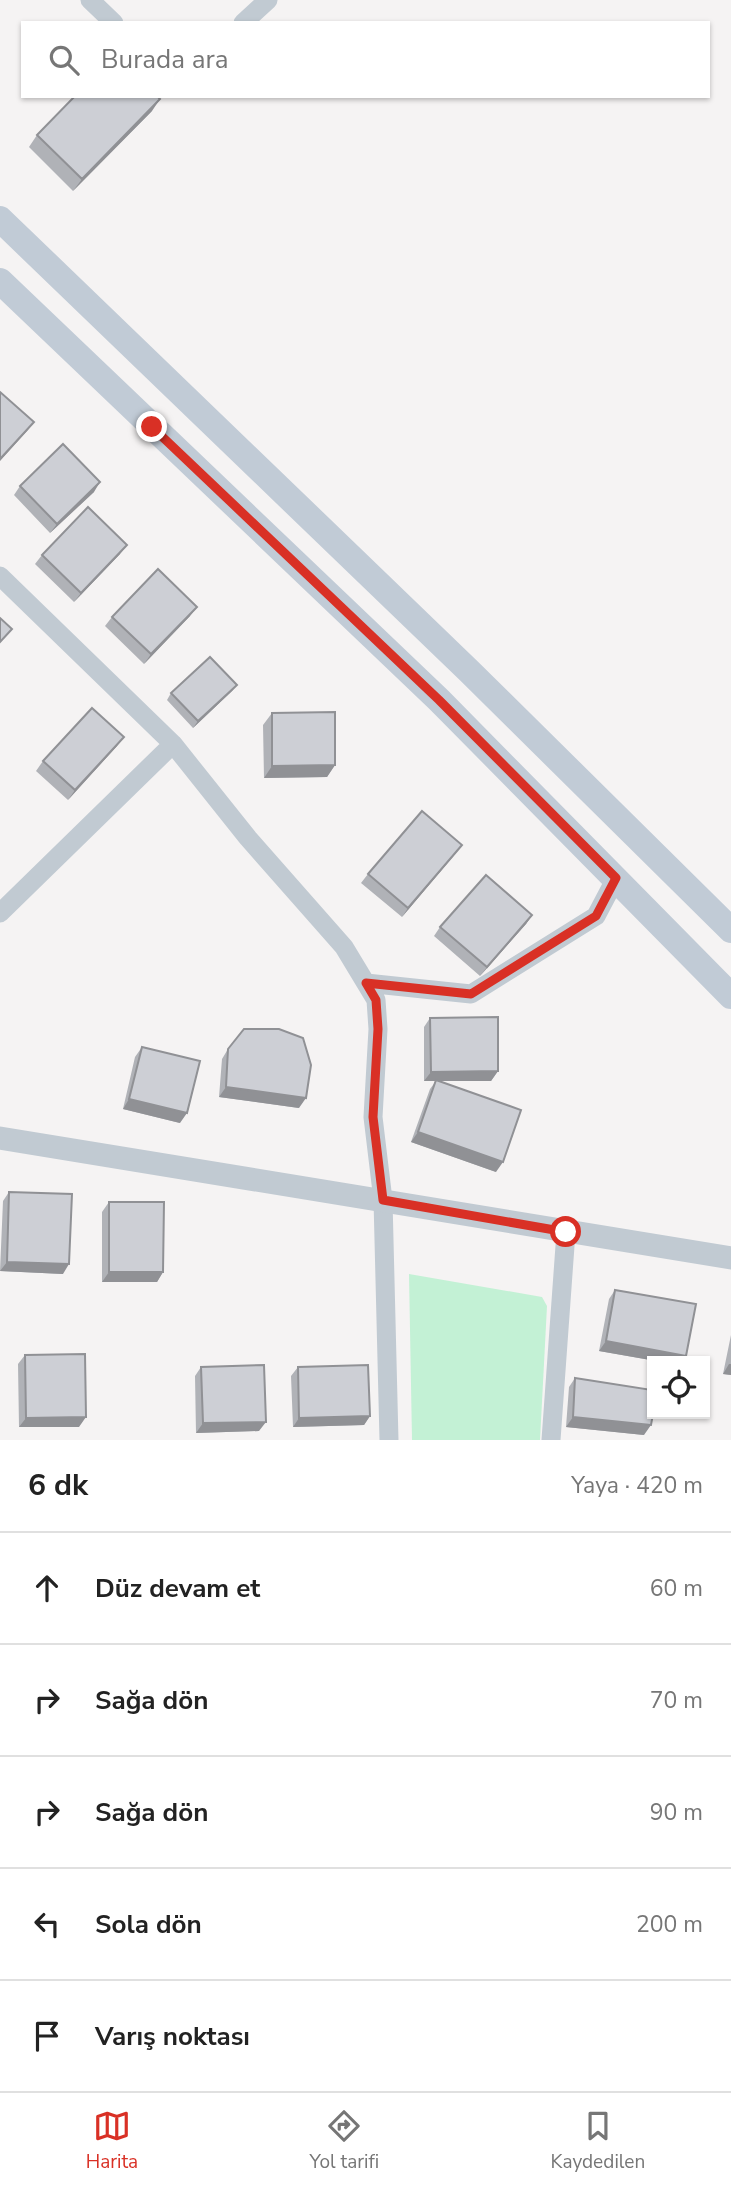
<!DOCTYPE html>
<html lang="tr">
<head>
<meta charset="utf-8">
<style>
	body { margin:0; font-family:"Nunito Sans",sans-serif; background:#f6f6f6; color:#222 }
	.controls { position:absolute; right:21px; bottom:21px; display:grid; overflow:hidden; border-radius:0px; box-shadow:0 2px 5px #0004 }
	.controls button { width:63px; height:63px; display:grid; place-items:center; padding:0; border:0; border-bottom:2px solid #e0e0e0; background:#fff; color:#222; font:35px sans-serif }
	.stop { position:absolute; width:21px; height:21px; margin:-16px; border:5px solid #d93025; border-radius:50%; background:#fff }
	.stop.end { background:#d93025; border-color:#fff; box-shadow:0 2px 7px #0008 }
	.list { margin:0; padding:0; list-style:none }
	h2 { display:flex; justify-content:space-between; align-items:center; height:91px; margin:0; padding:0 28px; font-size:30px }
	h2 small { font-size:23px; font-weight:400; color:#767676 }
	.list li { display:grid; grid-template-columns:46px 1fr auto; gap:21px; align-items:center; box-sizing:border-box; height:112px; padding:0 28px; border-top:2px solid #e0e0e0 }
	.list b { display:block; font-size:26px; white-space:nowrap }
	.list em { font-size:23px; font-style:normal; color:#767676 }
	.icon { flex:none; width:38px; height:38px; fill:none; stroke:currentColor; stroke-width:2; stroke-linecap:round; stroke-linejoin:round }
	.map { position:relative; flex:none; width:731px; height:1440px; overflow:hidden }
	.search { position:absolute; background:#fff; box-shadow:0 2px 5px #0004; left:21px; right:21px; top:21px; height:77px; display:flex; align-items:center; gap:18px; box-sizing:border-box; padding:0 24px; border-radius:0px; color:#767676; font-size:26px }
	.sheet { height:651px; background:#fff }
	nav { display:flex; justify-content:space-around; align-items:center; box-sizing:border-box; height:98px; border-top:2px solid #e0e0e0; background:#fff; font-size:19px; color:#767676 }
	nav a { display:grid; justify-items:center; gap:4px }
	nav .on { color:#d93025 }
	.map>svg:first-child { display:block }
	.green { fill:#c3f1d5 }
	.lines { fill:none; stroke-linecap:round; stroke-linejoin:round }
	.minor { stroke:#c1cad2; stroke-width:19 }
	.tertiary { stroke:#c1cad2; stroke-width:23 }
	.secondary { stroke:#c1cbd6; stroke-width:26 }
	.wall { fill:#b0b2b7 }
	.shaded-wall { fill:#909195 }
	.building { fill:#cdcfd5; stroke:#909195; stroke-width:2 }
	.route { stroke:#d93025; stroke-width:9 }
</style>
</head>
<body>
<div class="map">
<svg width="731" height="1440" viewBox="0 0 731 1440">
	<rect width="100%" height="100%" fill="#f5f3f3"/>
	<path class="green" d="M409,1274L542,1297L547,1306L540,1440H412Z"/>
	<g class="lines">
		<path class="minor" d="M90,0L114,23
			M243,23L268,0
			M0,576L173,744L248,838L344,947L376,1000L378,1029L373,1117L383,1200L389,1440
			M0,913L173,744
			M366,983L471,994L596,916L616,878
			M551,1440L566,1232"/>
		<path class="tertiary" d="M0,1138L731,1258"/>
		<path class="secondary" d="M0,219L469,671L731,930
			M0,281L439,700L731,996"/>
	</g>
	<path class="wall" d="M152,111L73,191L29,147L37,135Z
		M20,486L94,492L50,533L14,495Z
		M120,554L74,602L35,564L42,555Z
		M190,616L144,664L105,626L112,617Z
		M237,685L232,691L193,728L167,700L171,693Z
		M272,713L335,765L327,777L264,778L263,725Z
		M117,746L68,800L36,771L43,761Z
		M455,854L402,917L361,883L368,874Z
		M532,915L526,924L480,976L434,936L440,927Z
		M430,1018L498,1071L491,1081H439L496,1172L411,1142L430,1089L436,1081H424V1027Z
		M142,1047L180,1123L123,1109L135,1057Z
		M228,1049L299,1108L219,1097L222,1059Z
		M9,1192L63,1274L0,1271L3,1201Z
		M109,1202L163,1272L157,1282H102V1212Z
		M615,1290L686,1356L682,1361H656L599,1351L609,1299Z
		M731,1335V1375L723,1374Z
		M25,1355L79,1427H19L18,1364Z
		M201,1367L259,1431L196,1433L195,1376Z
		M298,1367L370,1416L364,1425L293,1427L291,1376Z
		M575,1378L644,1435L566,1427L569,1387Z"/>
	<path class="shaded-wall" d="M160,99L152,111L73,191L82,179Z
		M34,422L27,431L0,461V459Z
		M100,482L94,492L50,533L57,524Z
		M127,545L120,554L74,602L81,593Z
		M197,607L190,616L144,664L151,654Z
		M237,685L232,691L193,728L198,721Z
		M124,737L117,746L68,800L75,790Z
		M335,765L327,777L264,778L272,766Z
		M462,845L455,854L402,917L408,908Z
		M532,915L526,924L480,976L487,967Z
		M498,1071L491,1081H424L431,1072Z
		M226,1087L306,1098L299,1108L219,1097Z
		M129,1099L187,1113L180,1123L123,1109Z
		M418,1132L503,1162L496,1172L411,1142Z
		M7,1262L69,1264L63,1274L0,1271Z
		M109,1272H163L157,1282H102Z
		M606,1341L686,1356L682,1361H656L599,1351Z
		M729,1364H731V1375L723,1374Z
		M370,1416L364,1425L293,1427L299,1418Z
		M86,1417L79,1427H19L26,1418Z
		M573,1417L651,1425L644,1435L566,1427Z
		M266,1422L259,1431L196,1433L203,1423Z"/>
	<path class="building" d="M75,96H157L160,99L82,179L37,135Z
		M0,392L34,422L0,459Z
		M63,444L100,482L57,524L20,486Z
		M88,507L127,545L81,593L42,555Z
		M158,569L197,607L151,654L112,617Z
		M0,618L12,629L0,642Z
		M210,657L237,685L198,721L171,693Z
		M92,708L124,737L75,790L43,761Z
		M335,712V765L272,766V713Z
		M422,811L462,845L408,908L368,874Z
		M486,875L532,915L487,967L440,927Z
		M498,1017V1071L431,1072L430,1018Z
		M244,1029H279L303,1038L311,1065L306,1098L226,1087L228,1049Z
		M142,1047L200,1061L187,1113L129,1099Z
		M436,1080L521,1110L503,1162L418,1132Z
		M9,1192L72,1194L69,1264L7,1262Z
		M109,1202H164L163,1272H109Z
		M615,1290L696,1304L686,1356L606,1341Z
		M85,1354L86,1417L26,1418L25,1355Z
		M264,1365L266,1422L203,1423L201,1367Z
		M368,1365L370,1416L299,1418L298,1367Z
		M575,1378L652,1390L653,1414L651,1425L573,1417Z"/>
	<g class="lines">
		<path class="route" d="M152,427L439,700L616,878L596,916L471,994L366,983L376,1000L378,1029L373,1117L383,1200L566,1232"/>
	</g>
</svg>
<div class="controls">
<button><svg class="icon" aria-label="locate" viewBox="0 0 24 24"><circle cx="12" cy="12" r="6"/><path d="M12 2v4M12 18v4M2 12h4M18 12h4"/></svg></button>
</div>
<div class="stop" style="left:566px;top:1232px"></div>
<div class="stop end" style="left:152px;top:427px"></div>
<div class="search"><svg class="icon" aria-label="search" viewBox="0 0 24 24"><circle cx="10" cy="10" r="6"/><path d="M15 15l6 6"/></svg>Burada ara</div>
</div>
<section class="sheet">
<h2>6 dk<small>Yaya · 420 m</small></h2>
<ul class="list">
<li><svg class="icon" aria-label="ahead" viewBox="0 0 24 24"><path d="M12 20V5M6 11l6-6 6 6"/></svg><div><b>Düz devam et</b></div><em>60 m</em></li>
<li><svg class="icon" aria-label="right" viewBox="0 0 24 24"><path d="M7 20v-9h11M14 6l5 5-5 5"/></svg><div><b>Sağa dön</b></div><em>70 m</em></li>
<li><svg class="icon" aria-label="right" viewBox="0 0 24 24"><path d="M7 20v-9h11M14 6l5 5-5 5"/></svg><div><b>Sağa dön</b></div><em>90 m</em></li>
<li><svg class="icon" aria-label="left" viewBox="0 0 24 24"><path d="M17 20v-9H6M10 6l-5 5 5 5"/></svg><div><b>Sola dön</b></div><em>200 m</em></li>
<li><svg class="icon" aria-label="arrive" viewBox="0 0 24 24"><path d="M6 21V4h12l-3 4 3 4H6"/></svg><div><b>Varış noktası</b></div></li>
</ul>
</section>
<nav>
<a class="on"><svg class="icon" aria-label="map" viewBox="0 0 24 24"><path d="M3 6l6-2 6 2 6-2v14l-6 2-6-2-6 2zM9 4v14M15 6v14"/></svg>Harita</a>
<a><svg class="icon" aria-label="directions" viewBox="0 0 24 24"><path d="M12 3l9 9-9 9-9-9zM9 14v-3h6M13 9l2 2-2 2"/></svg>Yol tarifi</a>
<a><svg class="icon" aria-label="saved" viewBox="0 0 24 24"><path d="M7 4h10v16l-5-4-5 4z"/></svg>Kaydedilen</a>
</nav>
</body>
</html>
